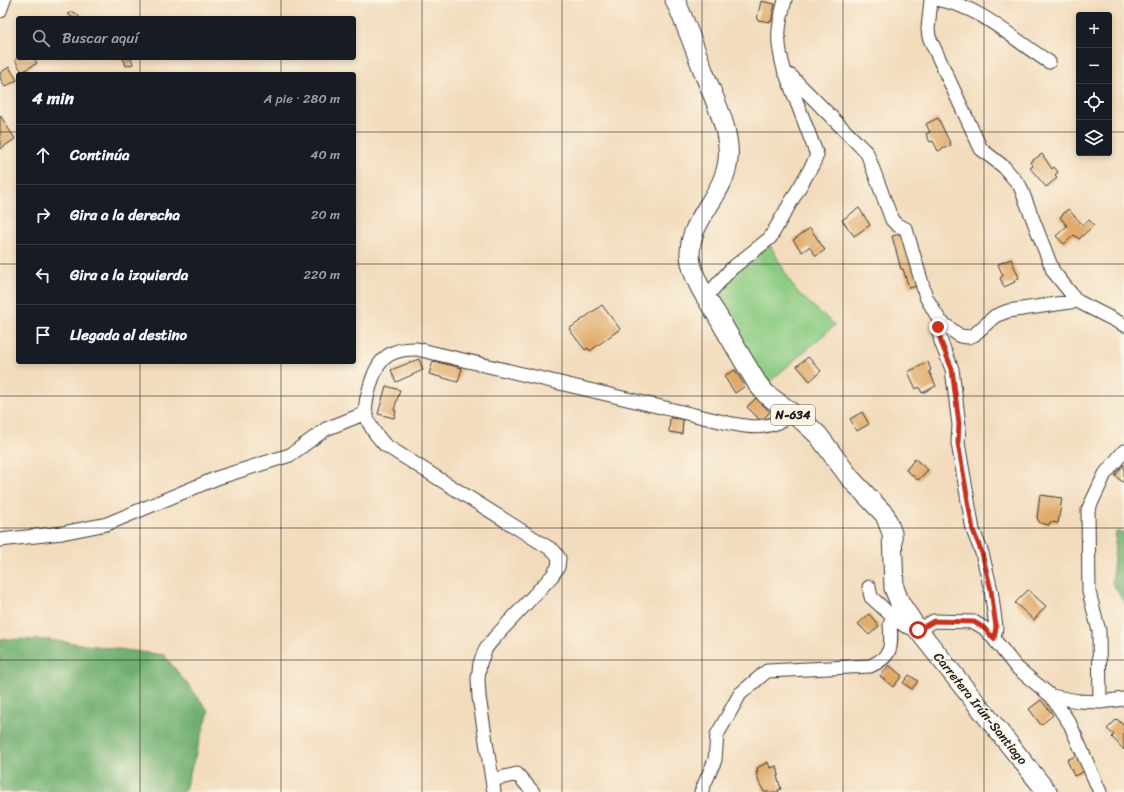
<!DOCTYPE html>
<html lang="es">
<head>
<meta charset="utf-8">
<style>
	body { margin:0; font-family:Sriracha,sans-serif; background:#242831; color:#f1f3f6 }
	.controls { position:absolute; right:12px; top:12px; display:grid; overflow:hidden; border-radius:4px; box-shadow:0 2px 6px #0003 }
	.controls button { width:36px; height:36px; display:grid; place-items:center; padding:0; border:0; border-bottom:1px solid #363941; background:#171b24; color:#f1f3f6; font:20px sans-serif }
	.stop { position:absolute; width:12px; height:12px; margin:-9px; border:3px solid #c8321e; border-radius:50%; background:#fff }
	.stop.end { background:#c8321e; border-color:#fff; box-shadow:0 1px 4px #0008 }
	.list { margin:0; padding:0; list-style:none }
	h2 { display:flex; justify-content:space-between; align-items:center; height:52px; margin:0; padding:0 16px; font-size:17px }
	h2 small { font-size:13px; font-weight:400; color:#9ea1a6 }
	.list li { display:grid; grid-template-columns:26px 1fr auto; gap:12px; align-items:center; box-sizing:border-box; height:60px; padding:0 16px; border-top:1px solid #363941 }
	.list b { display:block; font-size:15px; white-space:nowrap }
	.list em { font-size:13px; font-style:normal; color:#9ea1a6 }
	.icon { flex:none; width:22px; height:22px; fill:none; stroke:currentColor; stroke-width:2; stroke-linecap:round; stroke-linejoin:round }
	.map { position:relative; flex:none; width:1124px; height:792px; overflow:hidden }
	.search { position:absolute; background:#171b24; box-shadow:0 2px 6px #0003; left:16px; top:16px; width:340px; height:44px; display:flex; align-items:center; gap:10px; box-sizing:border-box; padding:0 14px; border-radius:4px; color:#9ea1a6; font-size:15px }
	.panel { position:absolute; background:#171b24; box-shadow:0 2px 6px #0003; left:16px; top:72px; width:340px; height:292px; border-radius:4px }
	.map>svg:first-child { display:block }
	.green { fill:#8bcb82; stroke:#54744f }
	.forest { fill:#70af70; stroke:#466646 }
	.building { fill:#e0aa69 }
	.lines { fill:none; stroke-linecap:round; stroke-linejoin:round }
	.minor-casing { stroke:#3c3934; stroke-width:15 }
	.highway-casing { stroke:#3c3934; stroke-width:21 }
	.minor { stroke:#fff; stroke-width:13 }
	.highway { stroke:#fff; stroke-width:19 }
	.route { stroke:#c8321e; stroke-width:5 }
	.grid { fill:none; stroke:#1c1c1c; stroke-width:1; stroke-opacity:0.55 }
	.labels { text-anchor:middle; stroke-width:3.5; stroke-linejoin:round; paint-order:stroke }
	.shield { fill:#fcf5e5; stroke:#5f5d58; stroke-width:1 }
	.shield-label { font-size:12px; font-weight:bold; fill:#1c1c1c }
	.street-label { font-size:13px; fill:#1c1c1c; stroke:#fcf5e5 }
</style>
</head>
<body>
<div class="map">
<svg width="1124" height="792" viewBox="0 0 1124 792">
	<rect width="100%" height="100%" fill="#fcf5e5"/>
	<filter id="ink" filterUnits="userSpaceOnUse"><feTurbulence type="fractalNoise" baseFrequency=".025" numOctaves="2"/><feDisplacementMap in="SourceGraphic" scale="8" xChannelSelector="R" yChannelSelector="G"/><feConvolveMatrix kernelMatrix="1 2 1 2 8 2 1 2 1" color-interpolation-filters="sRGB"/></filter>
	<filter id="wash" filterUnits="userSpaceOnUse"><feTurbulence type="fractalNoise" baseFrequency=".012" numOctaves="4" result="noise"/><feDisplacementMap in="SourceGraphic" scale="16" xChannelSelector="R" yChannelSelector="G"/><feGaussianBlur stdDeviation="0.9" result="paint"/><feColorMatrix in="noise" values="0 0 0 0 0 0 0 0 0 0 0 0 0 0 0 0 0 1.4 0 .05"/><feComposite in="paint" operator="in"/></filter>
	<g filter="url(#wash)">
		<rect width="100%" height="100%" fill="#f2dcbd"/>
		<path class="green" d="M770,245L792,285L800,295L835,325L767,384L717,298L718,289L725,280Z"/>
		<path class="forest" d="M1116,532H1124V603L1112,582Z
			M0,639L49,640L164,655L209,711L184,792H0Z"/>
		<g id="blocks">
			<path class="building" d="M761,1L775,4L771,22L757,20Z
				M73,12L77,14L80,18H73L68,14Z
				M18,58H34L37,63L22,72L15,60Z
				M123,58H131L133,64L126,66Z
				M9,67L17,80L5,87L0,78V73Z
				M0,115L15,139L0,149Z
				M938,118L951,145L938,151L933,141L930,142L926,134L930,132L926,124Z
				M1042,154L1052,169L1054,167L1058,172L1055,175L1057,178L1046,187L1030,168L1033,166L1030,162Z
				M859,208L870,225L854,236L842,220Z
				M1068,209L1083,225L1089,220L1094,225L1079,239L1074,235L1064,244L1056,236L1067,226L1060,217Z
				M810,228L825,250L816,256L809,247L802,252L793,240Z
				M904,233L920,285L909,288L903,269H901L892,236Z
				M1011,259L1019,278L1014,280L1015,282L1004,287L1000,278L1003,276L998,264Z
				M602,305L620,329L590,351L588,348L585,350L569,329Z
				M808,357L821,371L810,381L797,366Z
				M419,359L423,370L396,382L391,370Z
				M433,361L462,368L458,382L429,374Z
				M928,362L931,370L929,371L936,386L922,393L919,387L916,389L908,372Z
				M735,370L745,386L735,393L724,376Z
				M386,386L400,390L394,410L396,411L394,418L378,414Z
				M756,398L770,412L761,421L747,407Z
				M862,412L869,424L857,431L850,419Z
				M670,418L683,419L682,434L669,432Z
				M915,459L928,470L918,480L906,470Z
				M1124,464V483L1115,476Z
				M1040,495L1062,498L1058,523L1050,522L1049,525L1040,523L1037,518Z
				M1028,590L1046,606L1034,620L1015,603Z
				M869,614L879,626L869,635L858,624Z
				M889,665L902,676L893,687L880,676Z
				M909,675L918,681L912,689L903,683Z
				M1041,700L1053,715L1041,725L1029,709Z
				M1117,719L1123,725L1124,724V750L1112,737L1114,735L1107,729Z
				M1077,755L1085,771L1074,776L1067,760Z
				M768,762L770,768L777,766L779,775L777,776L781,789L778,790L779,792H764L759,782L756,772H758L757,768Z"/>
		</g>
	</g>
	<g filter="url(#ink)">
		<use href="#blocks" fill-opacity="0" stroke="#3c3934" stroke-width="1"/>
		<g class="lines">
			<defs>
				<path id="minor" d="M785,0C777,30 776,42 785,73L791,76L867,153L892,220L897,225L906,229L926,297L940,321L938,327L941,342L952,369L959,425L958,443L973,530L982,553L991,590L996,627L994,639
					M931,0L928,29L929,37L981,149L1004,167L1020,186L1053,271L1077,301
					M940,0C980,6 1015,41 1049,62
					M0,11L4,0
					M706,297L731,269L770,238L813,164L817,155L786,74
					M940,321L960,336L968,337L974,335L995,316L1008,311L1077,301L1124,325
					M0,540L62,533L107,524L217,478L290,455L326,429L366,413
					M869,587L871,597L895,619
					M1051,696L1070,724L1100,792
					M1100,702L1099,631L1089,592L1088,510L1105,474L1124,451
					M492,780L517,774L533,792
					M494,792L479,697L478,679L480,663L486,648L495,637L552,576L558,567L559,558L554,551L385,445C377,436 369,427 366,414C364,406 367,398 369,390C376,362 386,348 417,349L728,423C749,427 763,430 783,420L787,410
					M701,792L715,760L717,735L740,694L767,671L870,666C892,657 892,647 890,624L895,619L905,626L918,630L934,621L974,622L984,628L994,639L1016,667L1051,696L1078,701L1100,702L1124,699"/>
				<path id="highway" d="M675,0C686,24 695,49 704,73C714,99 731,131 728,160C724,199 683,223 691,263C695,282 707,299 717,315C730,338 743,360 757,383L766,394L804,422L818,435L850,478L885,515L892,533L894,588L900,603L918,630L1047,792"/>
			</defs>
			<use href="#minor" class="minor-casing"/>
			<use href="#highway" class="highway-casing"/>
			<use href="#minor" class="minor"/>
			<use href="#highway" class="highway"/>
		</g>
	</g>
	<g class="lines" filter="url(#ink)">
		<path class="route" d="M918,630L934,621L974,622L984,628L994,639L996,627L991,590L982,553L973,530L958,443L959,424L952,369L941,342L938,327"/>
	</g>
	<path class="grid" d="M140,0V18M281,0V18M422,0V792M562,0V792M702,0V792M843,0V792M984,0V792M140,58V74M281,58V74M0,132H18M354,132H1079M1109,132H1124M0,264H18M354,264H1124M140,362V792M281,362V792M0,396H1124M0,528H1124M0,660H1124"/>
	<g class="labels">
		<rect class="shield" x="771" y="405" width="44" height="20" rx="3"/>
		<g class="shield-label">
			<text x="793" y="419">N-634</text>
		</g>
		<g class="street-label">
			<text transform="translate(981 708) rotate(51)" y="5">Carretera Irún-Santiago</text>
		</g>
	</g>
</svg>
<div class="controls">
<button>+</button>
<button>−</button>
<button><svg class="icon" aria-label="locate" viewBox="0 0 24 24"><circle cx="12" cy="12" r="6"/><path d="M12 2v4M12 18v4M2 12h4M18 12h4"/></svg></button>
<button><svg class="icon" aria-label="layers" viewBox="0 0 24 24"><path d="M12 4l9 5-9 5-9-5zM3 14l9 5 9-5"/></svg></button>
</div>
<div class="stop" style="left:918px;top:630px"></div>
<div class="stop end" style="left:938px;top:327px"></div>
<div class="search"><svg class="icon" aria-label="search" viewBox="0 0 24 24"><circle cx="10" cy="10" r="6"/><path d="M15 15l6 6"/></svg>Buscar aquí</div>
<section class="panel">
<h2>4 min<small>A pie · 280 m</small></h2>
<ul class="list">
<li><svg class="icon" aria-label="ahead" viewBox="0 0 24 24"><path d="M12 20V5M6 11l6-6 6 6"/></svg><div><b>Continúa</b></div><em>40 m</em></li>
<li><svg class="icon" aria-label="right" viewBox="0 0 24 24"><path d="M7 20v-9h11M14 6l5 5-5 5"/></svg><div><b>Gira a la derecha</b></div><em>20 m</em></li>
<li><svg class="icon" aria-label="left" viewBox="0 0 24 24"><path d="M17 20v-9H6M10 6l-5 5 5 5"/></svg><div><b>Gira a la izquierda</b></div><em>220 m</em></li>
<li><svg class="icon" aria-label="arrive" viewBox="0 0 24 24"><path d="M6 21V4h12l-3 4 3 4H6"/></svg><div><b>Llegada al destino</b></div></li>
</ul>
</section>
</div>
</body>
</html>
